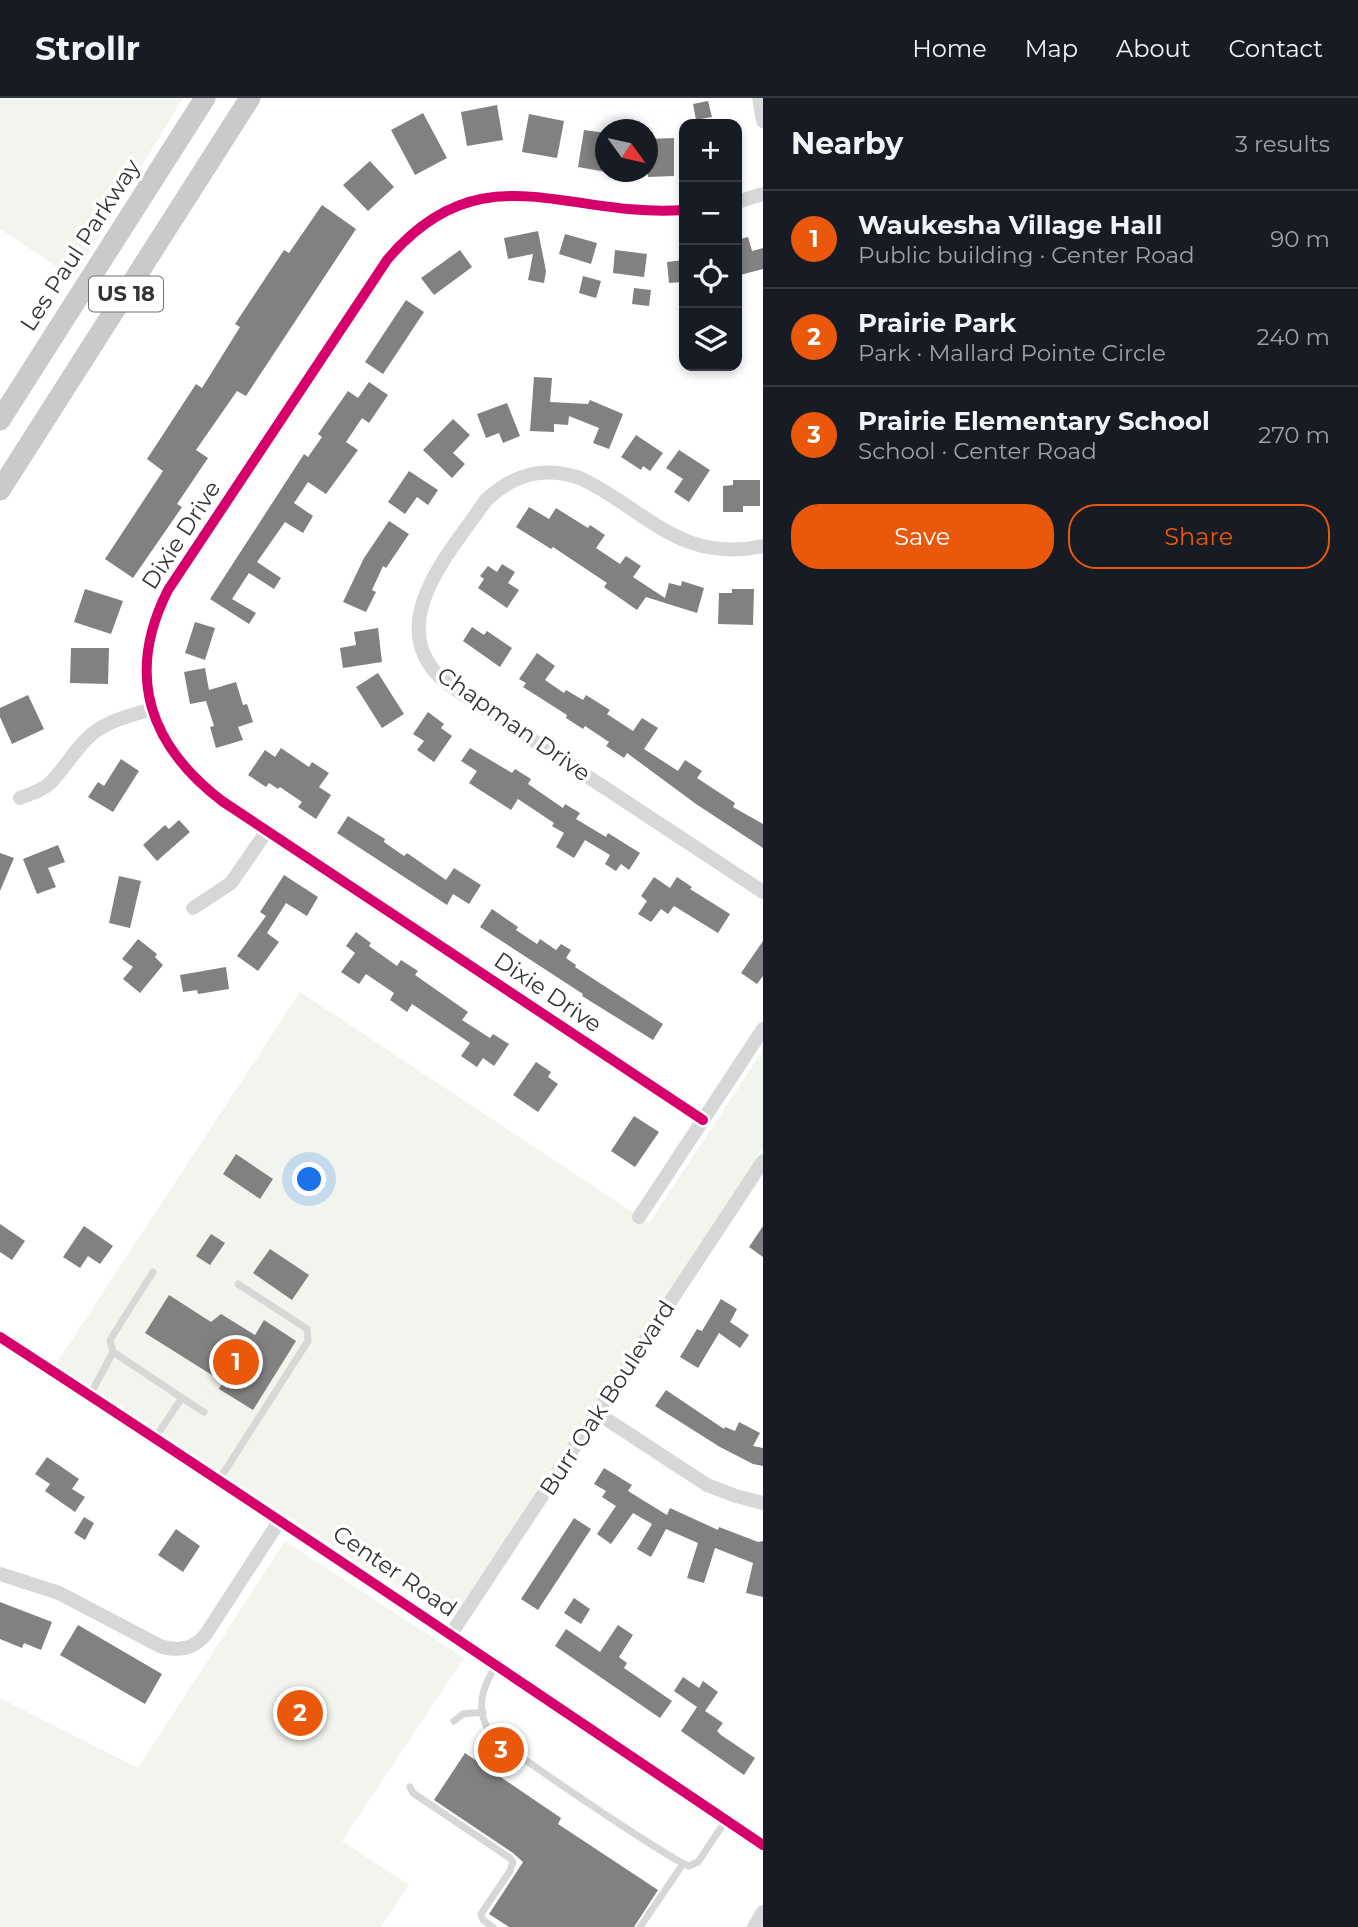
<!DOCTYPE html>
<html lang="en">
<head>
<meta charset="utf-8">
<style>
	body { margin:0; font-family:Montserrat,sans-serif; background:#242831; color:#f1f3f6 }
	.controls { position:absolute; right:21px; top:21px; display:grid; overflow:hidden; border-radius:14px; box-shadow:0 4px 10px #0003 }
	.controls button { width:63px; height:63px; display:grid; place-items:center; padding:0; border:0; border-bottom:2px solid #363941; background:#171b24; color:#f1f3f6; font:35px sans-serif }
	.compass { position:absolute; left:595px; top:21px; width:63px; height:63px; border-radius:50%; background:#171b24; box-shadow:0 4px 10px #0003; rotate:123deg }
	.you { position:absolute; left:310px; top:1082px; width:24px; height:24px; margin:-18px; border:5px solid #fff; border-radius:50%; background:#1a73e8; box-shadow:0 0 0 10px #1a73e833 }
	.badge { display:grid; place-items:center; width:46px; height:46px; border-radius:50%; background:#ea580c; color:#fff; font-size:23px; font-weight:700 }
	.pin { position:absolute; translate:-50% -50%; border:4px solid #fff; box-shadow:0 2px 7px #0006 }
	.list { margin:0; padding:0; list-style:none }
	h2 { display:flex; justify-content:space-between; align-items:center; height:91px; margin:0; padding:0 28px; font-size:30px }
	h2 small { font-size:23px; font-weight:400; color:#9ea1a6 }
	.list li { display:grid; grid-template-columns:46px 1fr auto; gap:21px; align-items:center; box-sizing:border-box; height:98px; padding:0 28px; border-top:2px solid #363941 }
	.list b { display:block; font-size:26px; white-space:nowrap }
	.list p { margin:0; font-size:23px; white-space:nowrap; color:#9ea1a6 }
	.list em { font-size:23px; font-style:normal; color:#9ea1a6 }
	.actions { display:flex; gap:14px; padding:21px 28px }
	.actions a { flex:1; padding:16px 0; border:2px solid #ea580c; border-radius:28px; text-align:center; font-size:24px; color:#ea580c }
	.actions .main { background:#ea580c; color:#fff }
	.icon { flex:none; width:38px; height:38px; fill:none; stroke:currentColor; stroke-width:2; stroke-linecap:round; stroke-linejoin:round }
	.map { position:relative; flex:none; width:763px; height:1829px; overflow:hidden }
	header { display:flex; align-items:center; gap:42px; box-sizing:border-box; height:98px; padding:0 35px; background:#171b24; border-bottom:2px solid #363941 }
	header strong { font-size:33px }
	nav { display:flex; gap:38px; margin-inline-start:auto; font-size:24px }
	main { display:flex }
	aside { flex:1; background:#171b24 }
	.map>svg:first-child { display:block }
	.green { fill:#f1f5ed }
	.building { fill:#818181 }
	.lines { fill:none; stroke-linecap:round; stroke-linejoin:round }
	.lane { stroke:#d7d7d7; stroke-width:7 }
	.street { stroke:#d7d7d7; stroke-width:14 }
	.primary { stroke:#cacaca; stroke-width:21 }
	.cycleway-casing { stroke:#fff; stroke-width:15 }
	.cycleway { stroke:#d6006c; stroke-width:10 }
	.labels { text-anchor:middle; stroke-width:7; stroke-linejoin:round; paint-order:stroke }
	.shield { fill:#fff; stroke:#707070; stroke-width:2 }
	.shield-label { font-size:21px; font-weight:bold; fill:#333 }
	.street-label { font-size:23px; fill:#333; stroke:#fff }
</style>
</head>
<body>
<header>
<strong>Strollr</strong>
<nav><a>Home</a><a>Map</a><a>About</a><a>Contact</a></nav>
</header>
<main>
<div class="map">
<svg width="763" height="1829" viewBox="0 0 763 1829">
	<rect width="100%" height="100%" fill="#fff"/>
	<path class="green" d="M0,0H183L74,180L0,131Z
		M300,894L649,1125L763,952V1050L460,1509L452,1514L444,1513L370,1472L56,1266Z
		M285,1443L464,1560L342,1743L409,1787L381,1829H0V1600L138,1670Z"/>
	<path class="building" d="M708,3L712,19L696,22L693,6Z
		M497,7L503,42L467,48L461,14Z
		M423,15L447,60L415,77L391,32Z
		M529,16L564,23L557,60L522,54Z
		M584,32L606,35V74L578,69Z
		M674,40V78L648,79V41Z
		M370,63L394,89L368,113L343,87Z
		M322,107L356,131L246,298L237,293L196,352L208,360L177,406L182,409L133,480L105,461L163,373L147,361L196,286L202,290L240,229L235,226L284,152L289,155Z
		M538,133L546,173L544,185L528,182L533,156L508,161L504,140Z
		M565,136L597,145L591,166L559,156Z
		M748,139L752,153L763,150V171L740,177L737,163V142Z
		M460,152L472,169L434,197L421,180Z
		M615,152L647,156L644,179L613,175Z
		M684,162V184L669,185L667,164Z
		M583,178L601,183L596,200L579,195Z
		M634,190L651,192L649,208L632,206Z
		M406,202L424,214L383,276L365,264Z
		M534,279L552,280L550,304L588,306L590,302L623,316L609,351L593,345L599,330L569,318L568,327L554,326V334L530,333Z
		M369,284L388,297L369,325L362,320L346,344L358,352L326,396L308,384L294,405L313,418L303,435L285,424L257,464L281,480L274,491L249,475L232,501L256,515L249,526L210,501L304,356L308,359L322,339L318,336L348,293L358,300Z
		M507,305L520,338L503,345L499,335L486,340L477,316Z
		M453,321L470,337L453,355L465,366L452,380L423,352Z
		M636,337L663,355L650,373L643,368L641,372L621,359Z
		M679,352L710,372L689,404L674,394L683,381L666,370Z
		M409,373L438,392L428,407L417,399L405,416L388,404Z
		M733,382H760V408H743V414H723V388L733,387Z
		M529,409L549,421L556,410L588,430L590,427L605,437L596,450L620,466L626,458L641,468L633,479L665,500L669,485L681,488L682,483L704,490L697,515L646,499L637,512L604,489L607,485L553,449L551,451L516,429Z
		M389,423L409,436L386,470L383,468L372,492L376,494L366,514L343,504L364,460Z
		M502,466L515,474L508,485L519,492L507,510L478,490L484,481L480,478L488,468L497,474Z
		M85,491L123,503L111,536L74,524Z
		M732,491H754L753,527L718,526L719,495H732Z
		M195,524L215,530L205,562L185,555Z
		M472,529L484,537L487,533L512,550L500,569L463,543Z
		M378,530L382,564L343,570L340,550L356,547L354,534Z
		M71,550H109L108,586L70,585Z
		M537,555L555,568L545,582L564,595L566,592L583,602L586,597L610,612L607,616L633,633L642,620L658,630L644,651L678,673L685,662L702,673L697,680L735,705L733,709L763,726V750L696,706L627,655L624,660L606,648L609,644L585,628L583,631L566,620L567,617L523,589L526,585L519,581Z
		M205,570L209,592L236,584L243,607L247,606L253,624L238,629L243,642L216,650L210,629L214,628L206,603L190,606L184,574Z
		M378,575L404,616L382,630L356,589Z
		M28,597L44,631L12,646L0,619V610Z
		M428,614L444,626L441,630L452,638L434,664L417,652L424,643L413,636Z
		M281,650L309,669L312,664L329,675L319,689L331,697L316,721L298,709L302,704L280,689L278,691L269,685L266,689L248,677L265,652L275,659Z
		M470,650L512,675L515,671L531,681L528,686L563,710L565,706L580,715L576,721L606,739L608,735L640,755L629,772L621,766L616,773L605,766L610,757L585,742L574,760L556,749L564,735L552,728L554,725L518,701L511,712L469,685L477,673L461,663Z
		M121,661L139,673L113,714L88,699L98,684L104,688Z
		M348,718L385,741L384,744L404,758L407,755L446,782L454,770L481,787L469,806L453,796L447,807L337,735Z
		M179,722L190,734L157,763L143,747L165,727L169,731Z
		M58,747L65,764L48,770L56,789L37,796L23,761Z
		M0,755L14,760L0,793Z
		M284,777L318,799L307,818L286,805L267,835L279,844L258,873L237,858L266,818L260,814Z
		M119,778L141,783L130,830L109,825Z
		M654,779L670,790L677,779L692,789L690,791L730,816L718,835L674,808L668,816L661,811L651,824L638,816L647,803L641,798Z
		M492,811L518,829L516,832L537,846L540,841L556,852L561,846L571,852L566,860L576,867L575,869L663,926L653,942L582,898L583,896L480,829Z
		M356,834L371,845L369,848L397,868L401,862L418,873L415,877L468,914L462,922L490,940L493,936L509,946L494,968L483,960L477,969L461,958L470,945L412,906L407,914L390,902L394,895L366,876L359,886L341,874L355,855L346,848Z
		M138,841L157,856L155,859L163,867L140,895L123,881L133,869L122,861Z
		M763,843V878L757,886L741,875Z
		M226,869L229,891L198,896L197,892L183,894L180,877Z
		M536,964L551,974L548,979L558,986L538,1014L513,997Z
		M634,1018L659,1034L635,1069L611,1053Z
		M236,1056L273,1081L260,1101L223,1076Z
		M0,1126L25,1143L12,1162L0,1154Z
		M84,1128L113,1148L100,1166L88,1158L80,1170L63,1159Z
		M763,1128V1159L749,1149Z
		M211,1136L225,1145L210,1167L196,1158Z
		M270,1151L309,1177L292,1202L253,1175Z
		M169,1197L211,1224L221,1216L255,1237L264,1222L296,1243L253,1312L219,1291L223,1284L145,1235Z
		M721,1201L737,1211L730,1224L749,1237L740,1250L719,1235L698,1270L680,1259L697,1231L702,1233Z
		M666,1292L724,1331L725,1329L735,1333L739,1324L760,1335L753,1348L763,1350V1368L753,1366L720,1349L655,1308Z
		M47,1359L79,1381L72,1391L85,1399L75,1414L45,1393L50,1386L35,1376Z
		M604,1370L632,1387L628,1393L667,1417L670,1410L718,1432L719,1429L758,1444L763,1443V1499L746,1495L753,1465L715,1450L704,1485L687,1480L698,1445L666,1431L651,1459L637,1451L652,1426L633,1415L611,1446L597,1436L616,1408L602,1399L606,1393L594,1386Z
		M84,1419L94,1425L85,1442L74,1435Z
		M574,1420L591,1431L538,1512L521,1501Z
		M176,1431L200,1448L183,1474L158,1457Z
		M574,1500L590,1511L581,1526L564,1515Z
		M0,1504L52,1524L41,1552L24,1545L22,1550L0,1541Z
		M78,1527L162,1576L145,1606L60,1557Z
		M618,1527L633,1537L619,1559L627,1565L624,1570L672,1603L660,1620L555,1548L566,1531L600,1554Z
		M683,1579L699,1590L703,1583L718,1594L705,1613L723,1625L717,1633L721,1637L755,1660L744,1677L681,1633L697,1609L674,1593Z
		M465,1655L561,1720L558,1726L658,1792L634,1829H509L489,1816L523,1764L513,1755L434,1702Z"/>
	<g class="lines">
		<path class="lane" d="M153,1174L110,1242L113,1254L182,1300L155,1340
			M90,1297L113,1254
			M182,1300L204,1314
			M219,1382L308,1243L307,1231L238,1186
			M496,1568C483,1587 475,1611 489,1633C496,1645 675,1765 689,1768L698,1764L726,1722
			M454,1623L463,1616L483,1614
			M410,1689L413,1695L510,1760L513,1764L510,1773L481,1816L483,1822L493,1829
			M640,1829L683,1766"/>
		<path class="street" d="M759,0L763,23
			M737,104L763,96
			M684,112C567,121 481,50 387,162L168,492C125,577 149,647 222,703L703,1022
			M763,448C679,466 646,411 580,380C543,368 514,376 486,402C454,450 384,522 439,578C450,589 466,598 479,607L763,794
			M20,700C30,696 41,693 49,686C65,671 75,650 92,636C110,622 131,617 153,611
			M193,810L231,785L267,733
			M639,1119L763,931
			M0,1239C256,1405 509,1576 763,1747
			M597,1315L707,1387L736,1398L763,1405
			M0,1476L59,1495L160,1548C179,1554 194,1551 206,1536L280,1422
			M451,1536L763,1063
			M754,1829L763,1814"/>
		<path class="primary" d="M0,322L205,0
			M0,392L250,0"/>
		<defs>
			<path id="cycleway" d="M684,112C567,121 481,50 387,162L168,492C125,577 149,647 222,703L703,1022
				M0,1239C256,1405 509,1576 763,1747"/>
		</defs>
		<use href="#cycleway" class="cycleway-casing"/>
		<use href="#cycleway" class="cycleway"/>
	</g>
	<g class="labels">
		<rect class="shield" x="89" y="178.5" width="74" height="35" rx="5"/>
		<g class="shield-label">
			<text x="126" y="203">US 18</text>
		</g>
		<g class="street-label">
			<text transform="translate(80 147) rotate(-57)" y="8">Les Paul Parkway</text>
			<text transform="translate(181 437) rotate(-57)" y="8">Dixie Drive</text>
			<text transform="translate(514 626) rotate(35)" y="8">Chapman Drive</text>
			<text transform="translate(548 894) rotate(34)" y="8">Dixie Drive</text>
			<text transform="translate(607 1300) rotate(-57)" y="8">Burr Oak Boulevard</text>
			<text transform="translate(395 1473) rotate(34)" y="8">Center Road</text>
		</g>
	</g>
</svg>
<div class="controls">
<button>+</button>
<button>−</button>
<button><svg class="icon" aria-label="locate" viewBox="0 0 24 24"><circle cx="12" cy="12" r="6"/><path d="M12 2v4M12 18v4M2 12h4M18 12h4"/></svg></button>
<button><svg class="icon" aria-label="layers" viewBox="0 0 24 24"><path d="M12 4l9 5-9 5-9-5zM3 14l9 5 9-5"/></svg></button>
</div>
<svg class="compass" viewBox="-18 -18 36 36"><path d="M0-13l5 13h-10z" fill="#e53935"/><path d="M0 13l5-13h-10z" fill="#9ea1a6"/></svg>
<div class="you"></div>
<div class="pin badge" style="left:236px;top:1264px">1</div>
<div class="pin badge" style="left:300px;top:1615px">2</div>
<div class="pin badge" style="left:501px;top:1652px">3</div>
</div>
<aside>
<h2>Nearby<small>3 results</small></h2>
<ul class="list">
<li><span class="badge">1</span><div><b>Waukesha Village Hall</b><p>Public building · Center Road</p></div><em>90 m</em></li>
<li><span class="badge">2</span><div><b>Prairie Park</b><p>Park · Mallard Pointe Circle</p></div><em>240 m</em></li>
<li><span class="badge">3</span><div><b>Prairie Elementary School</b><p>School · Center Road</p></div><em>270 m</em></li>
</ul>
<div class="actions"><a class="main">Save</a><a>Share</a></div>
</aside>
</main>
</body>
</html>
